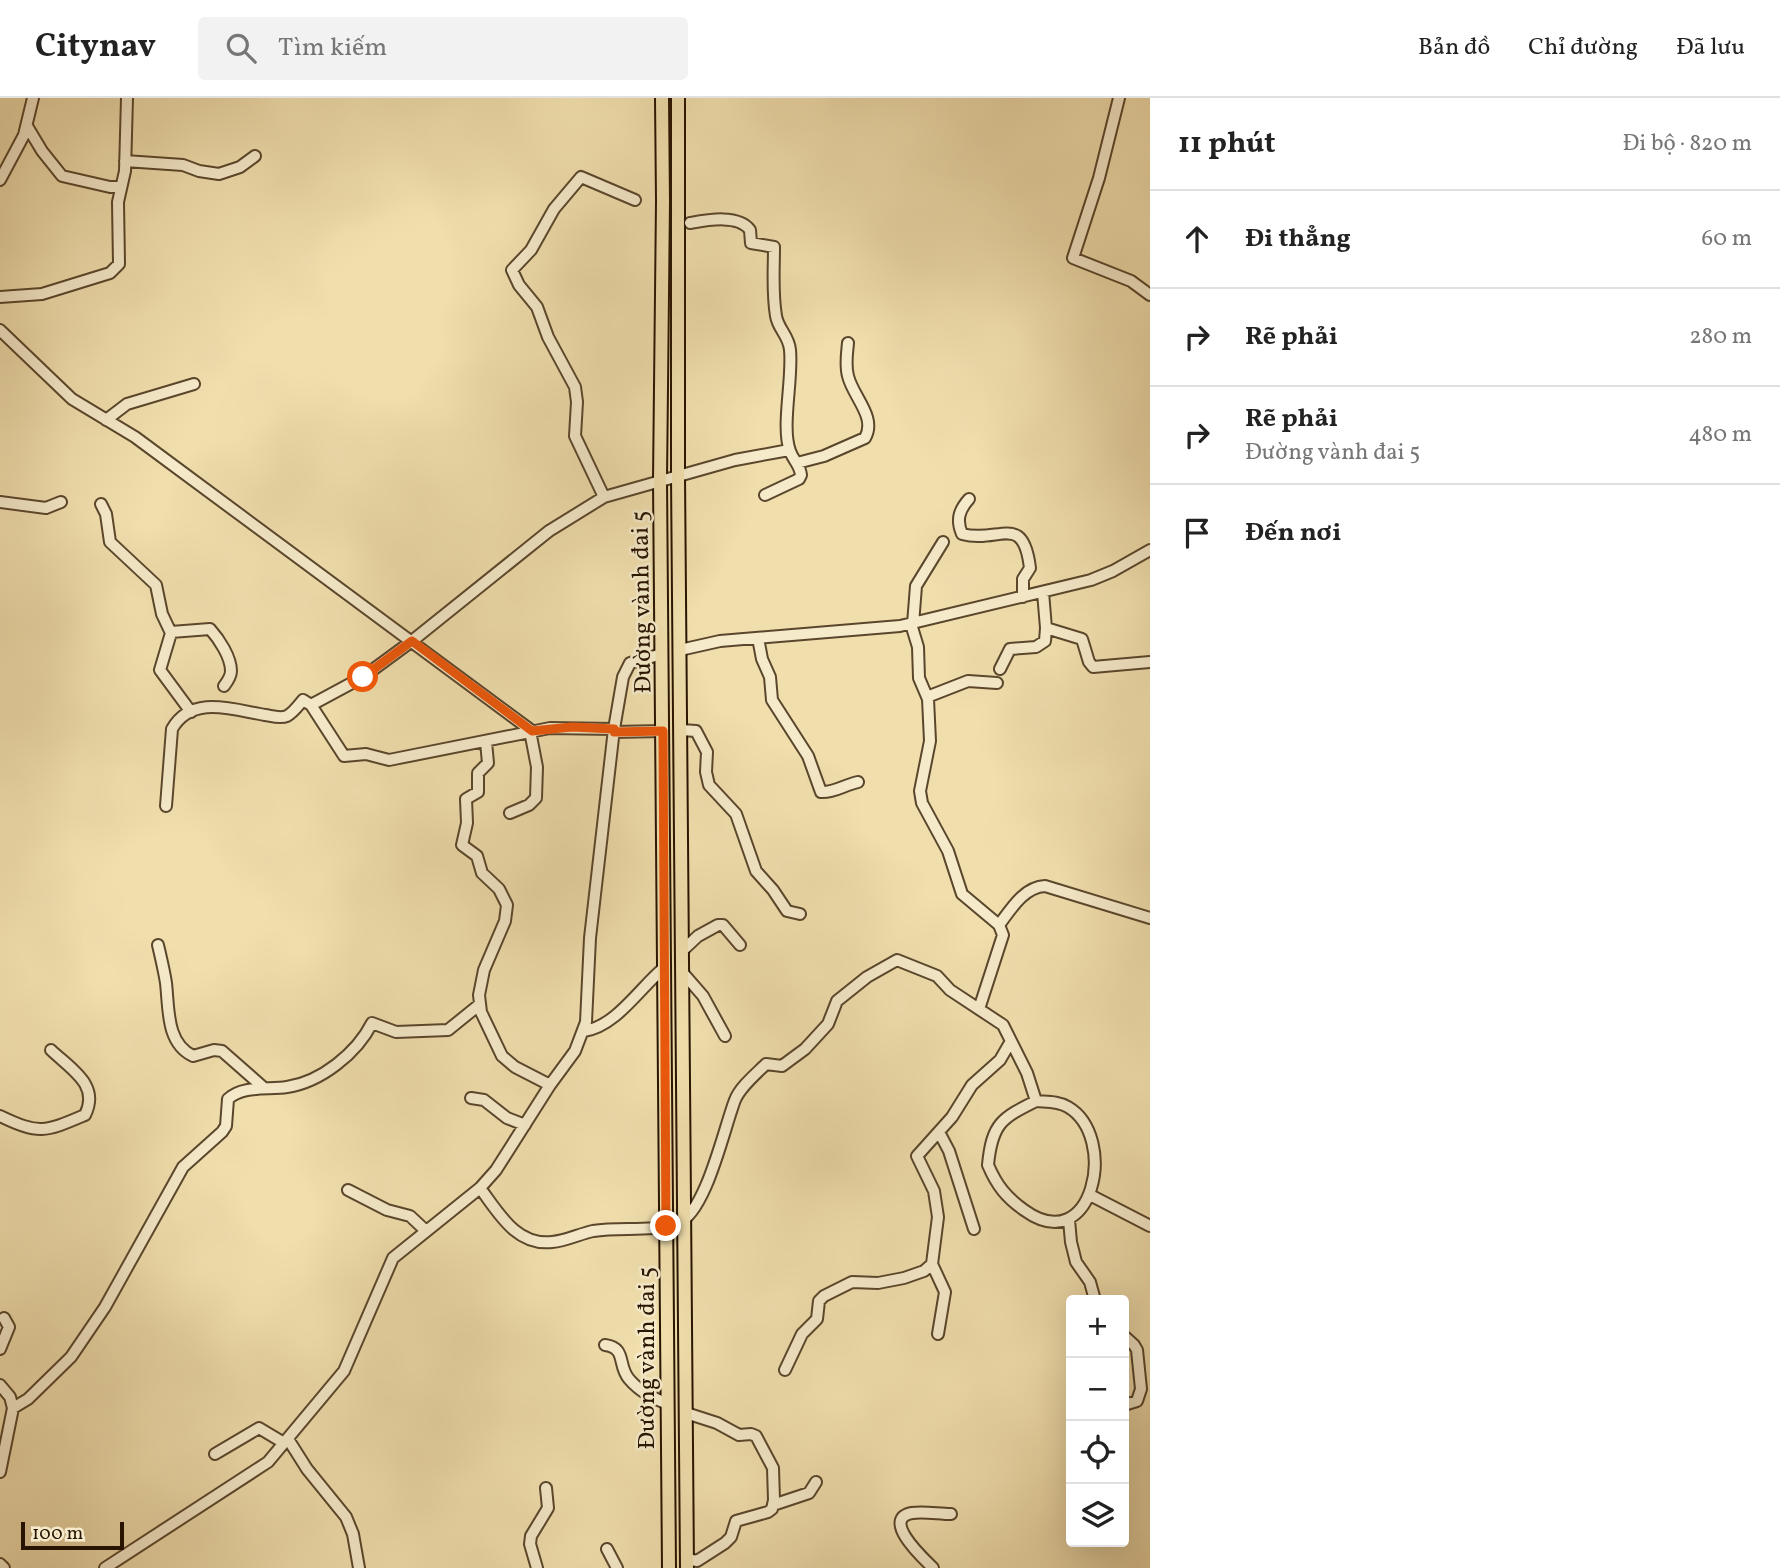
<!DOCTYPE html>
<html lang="vi">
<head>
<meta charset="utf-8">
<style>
	body { margin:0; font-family:Vollkorn,serif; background:#f2f2f2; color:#222 }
	.controls { position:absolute; right:21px; bottom:21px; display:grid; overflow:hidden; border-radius:7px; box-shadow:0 7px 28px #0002 }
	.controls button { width:63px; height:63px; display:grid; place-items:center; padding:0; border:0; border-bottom:2px solid #e0e0e0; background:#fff; color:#222; font:35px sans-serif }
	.scale { position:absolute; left:21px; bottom:18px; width:103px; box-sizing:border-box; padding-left:7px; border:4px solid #281401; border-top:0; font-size:19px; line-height:24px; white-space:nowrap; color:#281401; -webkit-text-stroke:5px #f5eaca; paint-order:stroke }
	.stop { position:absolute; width:21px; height:21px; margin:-16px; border:5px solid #ea580c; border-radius:50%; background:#fff }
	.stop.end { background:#ea580c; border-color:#fff; box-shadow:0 2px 7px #0008 }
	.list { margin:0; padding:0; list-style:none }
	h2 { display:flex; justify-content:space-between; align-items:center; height:91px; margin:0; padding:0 28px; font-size:30px }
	h2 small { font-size:23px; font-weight:400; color:#767676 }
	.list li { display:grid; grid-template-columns:46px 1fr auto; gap:21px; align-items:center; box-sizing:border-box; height:98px; padding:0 28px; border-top:2px solid #e0e0e0 }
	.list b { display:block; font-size:26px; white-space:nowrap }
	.list p { margin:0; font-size:23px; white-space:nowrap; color:#767676 }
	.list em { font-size:23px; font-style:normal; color:#767676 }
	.icon { flex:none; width:38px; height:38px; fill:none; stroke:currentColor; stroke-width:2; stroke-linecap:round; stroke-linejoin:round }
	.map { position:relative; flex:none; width:1150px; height:1470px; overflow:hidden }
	header { display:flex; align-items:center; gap:42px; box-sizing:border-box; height:98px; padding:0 35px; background:#fff; border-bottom:2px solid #e0e0e0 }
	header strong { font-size:33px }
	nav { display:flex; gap:38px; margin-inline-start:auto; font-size:24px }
	.search { width:490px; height:63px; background:#f2f2f2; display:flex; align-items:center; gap:18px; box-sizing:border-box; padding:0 24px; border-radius:7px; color:#767676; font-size:26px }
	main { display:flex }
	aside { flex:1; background:#fff }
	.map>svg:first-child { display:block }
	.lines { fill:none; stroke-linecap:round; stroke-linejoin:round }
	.minor-casing { stroke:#5a462c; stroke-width:14 }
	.major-casing { stroke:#281401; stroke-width:16 }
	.minor { stroke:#f5eaca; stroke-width:10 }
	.major { stroke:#f0dead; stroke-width:12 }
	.route { stroke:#ea580c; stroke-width:9 }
	.labels { text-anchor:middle; stroke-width:5; stroke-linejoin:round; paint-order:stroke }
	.street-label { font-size:24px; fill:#281401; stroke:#f5eaca }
</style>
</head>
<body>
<header>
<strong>Citynav</strong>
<div class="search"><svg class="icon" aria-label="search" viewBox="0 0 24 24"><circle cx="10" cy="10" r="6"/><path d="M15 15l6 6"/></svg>Tìm kiếm</div>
<nav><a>Bản đồ</a><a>Chỉ đường</a><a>Đã lưu</a></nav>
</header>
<main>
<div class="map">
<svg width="1150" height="1470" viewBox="0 0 1150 1470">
	<rect width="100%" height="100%" fill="#f0dead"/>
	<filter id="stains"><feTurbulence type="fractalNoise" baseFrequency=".00286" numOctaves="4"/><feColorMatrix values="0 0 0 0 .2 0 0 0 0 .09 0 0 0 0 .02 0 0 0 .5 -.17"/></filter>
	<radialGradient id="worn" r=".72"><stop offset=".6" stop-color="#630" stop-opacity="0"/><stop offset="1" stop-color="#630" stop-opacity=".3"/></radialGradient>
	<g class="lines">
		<defs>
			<path id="minor" d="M1119,0L1099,80L1073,160L1131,183L1150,197
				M27,28L42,53L62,78L110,89H121
				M125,63L183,67L199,73L219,76L240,69L255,58
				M0,82L24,37L33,0
				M690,125C707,122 739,116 750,132L751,145L774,149C774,172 772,194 776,218C778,231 789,238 790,252C793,281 781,329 790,353C793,362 800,367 801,377L799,381L765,397
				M0,199L42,196L110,175L119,166L118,104L125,73L127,0
				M0,232L72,301L135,339L532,633
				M106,322L127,306L194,286
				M797,365L824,358L865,340C877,319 853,299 848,278C845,267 847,256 848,245
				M604,399L575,338L577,304L575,289L548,239L537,209L519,187L512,172L531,152L554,111L581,79L635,102
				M969,401C959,412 956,422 962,436C999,446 1023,413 1030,470L1023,481V499
				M0,404L46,410L61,404
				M101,406L106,416L110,444L156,487L162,516L171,535L160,572L191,614
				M911,526L918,549L919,580L928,601L930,643L920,693L922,705L948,753L962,796L999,827L1003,837L979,911
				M913,526L916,488L943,444
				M1046,530L1082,541L1089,564L1093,569L1150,564
				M171,534L210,531C219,541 231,559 231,573C231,579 227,584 224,588
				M758,540L762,561L770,579L772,602L808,658L821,694C834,695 844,687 858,684
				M680,552L720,543L900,528L1091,482L1113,473L1150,452
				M1000,571L1010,551L1036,549L1045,543L1046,530L1043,494
				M927,599L968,583L997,585
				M311,607L363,579L412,543L549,433L604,399L735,362L789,352
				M681,632L696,633L707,654L706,674L709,687L736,716L756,773L773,792L787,813L800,816
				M614,634L663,633
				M486,644L488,665L478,675V694L466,701L467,725L462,747L477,758L482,775L499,791L507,807L505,823L484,872L479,897L481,914L502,958L515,969L550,987
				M166,708L172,631C192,596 234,612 265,617C272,618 280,621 287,618C293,615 298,608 303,602L311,607L344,658L366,656L389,662L550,630L614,631
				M510,715L529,707L536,700L537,669L530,633
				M999,827C1011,811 1024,789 1045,788L1150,820
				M158,847C161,860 164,872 166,885C169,911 166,945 193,958L214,952L222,953L264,990
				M682,853L698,838L718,827H723L740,847
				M683,875L703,898L725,938
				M584,933C616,929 641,888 665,869
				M471,1000L484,1002L507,1020L525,1027
				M1036,1003C1047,1004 1058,1003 1068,1009C1119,1039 1093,1162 1024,1112C1006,1099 997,1088 988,1067C992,1025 1002,1020 1036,1003Z
				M0,1018C40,1037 45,1034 85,1017C100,987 72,972 51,952
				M939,1034L949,1053L974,1131
				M480,1090C498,1114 516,1148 552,1144C566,1143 579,1136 593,1133C622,1128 650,1135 678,1125C706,1115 724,1030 735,1002C740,989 756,976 766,966L782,968L805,951L828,926L837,903L867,879L897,862L937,878L950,892L1003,927L1027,975L1036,1003
				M348,1092L387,1112L410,1118L426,1133
				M1090,1097L1150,1128
				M1069,1122L1071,1144L1076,1164L1090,1184L1095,1202
				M932,1166L945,1194L938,1236
				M1124,1238L1134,1247L1137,1252L1141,1291L1137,1303L1124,1307
				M605,1247C627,1250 617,1267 629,1281C640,1294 653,1300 668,1306
				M0,1251L9,1229L4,1220
				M785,1272L802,1236L817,1221L819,1203L824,1198L852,1184L878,1185L904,1180L924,1173L932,1166L938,1119L934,1093L917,1058L952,1019L972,987L1000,962L1011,943
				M0,1287L10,1299L13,1310L0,1374
				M13,1310L28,1301L71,1259L105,1209L183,1069L222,1034L226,1028L228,1001C243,987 268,992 287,989C321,984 357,955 372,925L396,934L448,932L479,907
				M686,1315L717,1325L739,1337L751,1336L756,1338L773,1370L774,1402L772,1411L768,1414L736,1423L731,1439L725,1445L697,1463L687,1461
				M288,1341L307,1371L346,1419L353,1436L359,1470
				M215,1356L259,1330L284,1345
				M773,1407L809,1395L816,1384
				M607,1451L617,1470
				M0,1466L4,1470
				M105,1470L268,1364L344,1273L393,1160L480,1090L496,1072L550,987L575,953L586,924L590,840L614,631L623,579L630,565L662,556
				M537,1470L530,1446L531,1438L548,1410L546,1390
				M933,1470C924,1461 880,1421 912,1415C923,1413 939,1416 951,1416"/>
			<path id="major" d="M662,0L663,103L660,382L669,1470
				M678,0V377L687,1470"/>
		</defs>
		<use href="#minor" class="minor-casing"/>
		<use href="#major" class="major-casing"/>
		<use href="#minor" class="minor"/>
		<use href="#major" class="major"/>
	</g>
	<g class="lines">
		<path class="route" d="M363,579L412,543L532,633L572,629L614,631V634L663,633L666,1128"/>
	</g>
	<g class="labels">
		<g class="street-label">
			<text transform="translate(641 504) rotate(-91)" y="8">Đường vành đai 5</text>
			<text transform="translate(646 1260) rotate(-90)" y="8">Đường vành đai 5</text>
		</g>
	</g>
	<rect width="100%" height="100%" filter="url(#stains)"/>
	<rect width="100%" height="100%" fill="url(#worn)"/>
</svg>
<div class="controls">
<button>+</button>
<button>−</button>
<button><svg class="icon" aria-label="locate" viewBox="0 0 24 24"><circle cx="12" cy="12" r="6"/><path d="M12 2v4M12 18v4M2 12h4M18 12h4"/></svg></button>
<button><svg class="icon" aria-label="layers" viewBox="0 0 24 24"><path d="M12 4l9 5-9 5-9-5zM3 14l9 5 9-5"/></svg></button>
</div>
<div class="scale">100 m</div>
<div class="stop" style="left:363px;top:579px"></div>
<div class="stop end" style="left:666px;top:1128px"></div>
</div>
<aside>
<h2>11 phút<small>Đi bộ · 820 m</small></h2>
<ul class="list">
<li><svg class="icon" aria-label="ahead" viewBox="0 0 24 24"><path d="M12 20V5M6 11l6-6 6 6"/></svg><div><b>Đi thẳng</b></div><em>60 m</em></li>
<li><svg class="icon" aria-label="right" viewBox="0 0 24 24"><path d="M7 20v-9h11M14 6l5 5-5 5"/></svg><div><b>Rẽ phải</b></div><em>280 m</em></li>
<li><svg class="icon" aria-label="right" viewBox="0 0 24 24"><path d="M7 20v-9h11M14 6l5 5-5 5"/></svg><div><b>Rẽ phải</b><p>Đường vành đai 5</p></div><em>480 m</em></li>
<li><svg class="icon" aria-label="arrive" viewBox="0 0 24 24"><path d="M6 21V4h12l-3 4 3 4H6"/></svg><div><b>Đến nơi</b></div></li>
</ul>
</aside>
</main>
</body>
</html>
